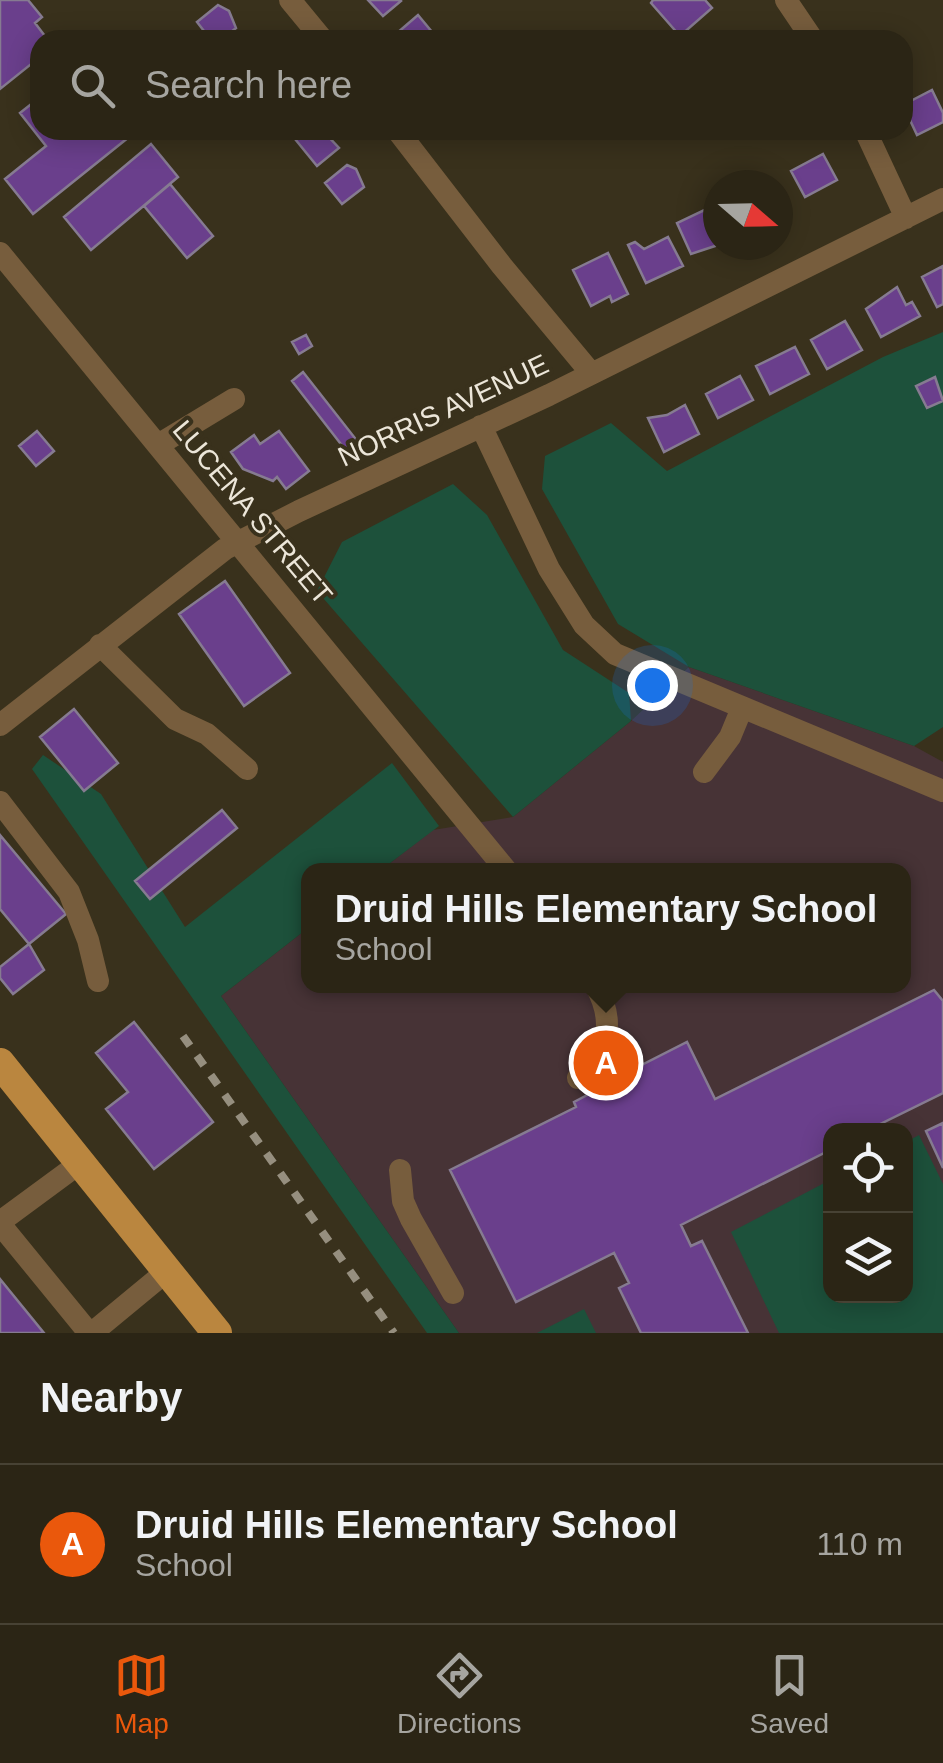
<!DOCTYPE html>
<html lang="en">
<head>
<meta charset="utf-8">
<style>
	body { margin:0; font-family:Arial,sans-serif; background:#373122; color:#f1f3f6 }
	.controls { position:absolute; right:30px; bottom:30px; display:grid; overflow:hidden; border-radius:20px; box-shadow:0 5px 25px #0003 }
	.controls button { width:90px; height:90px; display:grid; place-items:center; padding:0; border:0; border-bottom:2px solid #474234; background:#2b2515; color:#f1f3f6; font:50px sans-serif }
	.compass { position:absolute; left:703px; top:170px; width:90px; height:90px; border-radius:50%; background:#2b2515; box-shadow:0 5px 25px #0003; rotate:110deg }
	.you { position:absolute; left:652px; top:685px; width:35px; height:35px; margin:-25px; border:8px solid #fff; border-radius:50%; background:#1a73e8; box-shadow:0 0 0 15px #1a73e833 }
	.badge { display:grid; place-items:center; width:65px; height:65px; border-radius:50%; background:#ea580c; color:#fff; font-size:32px; font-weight:700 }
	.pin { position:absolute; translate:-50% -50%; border:5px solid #fff; box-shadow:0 2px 10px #0006 }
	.popup { position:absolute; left:301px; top:863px; width:610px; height:130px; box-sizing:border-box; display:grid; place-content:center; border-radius:20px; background:#2b2515; filter:drop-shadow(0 2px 8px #0005); font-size:32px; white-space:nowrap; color:#a6a5a0 }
	.popup b { font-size:38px; color:#f1f3f6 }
	.popup::after { content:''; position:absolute; left:50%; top:100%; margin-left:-20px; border:20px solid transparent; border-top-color:#2b2515 }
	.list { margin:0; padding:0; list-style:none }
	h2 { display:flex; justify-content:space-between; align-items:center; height:130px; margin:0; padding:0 40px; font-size:42px }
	h2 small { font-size:32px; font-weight:400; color:#a6a5a0 }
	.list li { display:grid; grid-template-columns:65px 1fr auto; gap:30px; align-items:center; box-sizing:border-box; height:160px; padding:0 40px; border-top:2px solid #474234 }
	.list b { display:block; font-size:38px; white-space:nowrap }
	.list p { margin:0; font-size:32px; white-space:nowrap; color:#a6a5a0 }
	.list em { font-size:32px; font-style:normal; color:#a6a5a0 }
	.icon { flex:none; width:55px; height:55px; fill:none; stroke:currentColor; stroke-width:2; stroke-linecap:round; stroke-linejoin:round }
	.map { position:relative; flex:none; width:943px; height:1333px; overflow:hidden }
	.search { position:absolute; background:#2b2515; box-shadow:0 5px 25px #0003; left:30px; right:30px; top:30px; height:110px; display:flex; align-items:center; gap:25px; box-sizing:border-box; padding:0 35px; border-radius:30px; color:#a6a5a0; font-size:38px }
	.sheet { height:290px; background:#2b2515 }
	nav { display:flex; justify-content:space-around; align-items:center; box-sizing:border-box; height:140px; border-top:2px solid #474234; background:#2b2515; font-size:28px; color:#a6a5a0 }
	nav a { display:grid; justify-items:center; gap:5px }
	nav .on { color:#ea580c }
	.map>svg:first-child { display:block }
	.education { fill:#473336; fill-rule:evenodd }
	.green { fill:#1d513b }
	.building { fill:#6a3f8c; stroke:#867b91; stroke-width:2.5 }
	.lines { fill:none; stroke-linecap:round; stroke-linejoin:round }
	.minor { stroke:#775d3d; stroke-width:22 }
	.major { stroke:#ba863f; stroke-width:30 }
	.rail { stroke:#968f7f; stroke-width:8; stroke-dasharray:12 12; stroke-linecap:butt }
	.labels { text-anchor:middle; stroke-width:8; stroke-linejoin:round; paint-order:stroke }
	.street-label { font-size:28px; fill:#ece6d9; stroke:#39311c }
</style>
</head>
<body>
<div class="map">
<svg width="943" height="1333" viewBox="0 0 943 1333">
	<rect width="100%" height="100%" fill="#39311c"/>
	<path class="education" d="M689,667L914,746L943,762V1333H459L221,996L308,928V986H904V870H381L433,830L513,817L631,721ZM830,1130H906V1296H830Z"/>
	<path class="green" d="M943,332V727L914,746L689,667L618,624L542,489L545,456L611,423L667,471L883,357Z
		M453,484L487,515L563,650L629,693L631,721L513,817L317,591L342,542Z
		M43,755L101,794L185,927L392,763L439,826L381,870H308V928L221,996L459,1333H427L32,769Z
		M919,1135L943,1184V1333H779L731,1232L830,1180V1296H906V1142Z
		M584,1309L596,1333H537Z"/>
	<path class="building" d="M0,0H28L42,17L35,23L48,40H40V57L0,89Z
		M368,0H400L401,1L383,16Z
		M653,0H705L712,8L680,36L651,3Z
		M218,5L229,11L236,28L221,40H211L197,22Z
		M418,15L437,38L401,40L396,34Z
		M932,90L943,113V122L917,135L903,105Z
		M40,97V130H123L129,137L33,214L5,179L46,146L20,113Z
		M307,130H322L339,148L317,166L295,139Z
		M151,144L178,177L91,250L64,217Z
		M823,154L837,180L805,197L791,171Z
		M347,165L356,169L364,187L342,204L325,183Z
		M170,184L213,236L187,258L144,206Z
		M717,204L718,245L691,254L677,223Z
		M668,237L683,266L646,283L628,245L635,242L644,249Z
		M608,253L628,294L612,302L610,296L591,306L573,270Z
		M943,266V304L937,307L922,277Z
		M897,287L906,305L912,302L920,316L881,337L866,309Z
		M845,321L862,350L827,369L811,340Z
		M306,335L312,346L299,354L292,342Z
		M795,347L809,374L770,394L756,366Z
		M303,372L358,442L347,452L292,381Z
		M740,376L753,400L718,418L706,394Z
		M935,377L943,401L927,408L916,386Z
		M685,405L699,434L664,452L648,418L667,415Z
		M37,431L54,451L36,466L19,446Z
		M279,431L309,471L286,489L277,477L273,481L243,469L231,452L254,435L260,444Z
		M225,581L290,673L244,706L179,614Z
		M74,709L118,763L84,791L40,737Z
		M222,810L237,828L150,899L135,881Z
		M0,835L66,914L29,944L0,909Z
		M29,944L44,970L13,994L0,978V967Z
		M934,990L943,1001V1093L868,1130H830V1150L681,1225L691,1246L702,1241L748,1333H641L619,1288L629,1283L614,1253L516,1302L450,1170L576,1107L574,1102L595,1091L599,1098L629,1083L624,1074L687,1042L715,1099Z
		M134,1022L213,1122L154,1169L106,1109L128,1092L96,1053Z
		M943,1123V1168L926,1131Z
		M0,1279L44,1333H0Z"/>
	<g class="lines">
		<path class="minor" d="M290,0L323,40
			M786,0L813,40
			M397,130L502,266L591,373
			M865,130L906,218
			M0,253L506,870
			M481,426L549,569L584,625L615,654L943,791
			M158,445L234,399
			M100,645L175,719L207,734L247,769
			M0,725L225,549L299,511L549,395L943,199
			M704,772L730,737L742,708
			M0,802L69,892L88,940L98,981
			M578,1078C608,1049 616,1024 596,986
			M400,1170L403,1201L411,1219L453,1293
			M0,1222L80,1163
			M0,1224L89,1333
			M92,1333L167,1271"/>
		<path class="major" d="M0,1063L217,1333"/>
		<path class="rail" d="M183,1036L394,1333"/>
	</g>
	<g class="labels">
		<g class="street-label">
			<text transform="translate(443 410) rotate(-25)" y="10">NORRIS AVENUE</text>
			<text transform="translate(253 512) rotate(50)" y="10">LUCENA STREET</text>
		</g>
	</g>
</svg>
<div class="controls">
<button><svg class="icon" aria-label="locate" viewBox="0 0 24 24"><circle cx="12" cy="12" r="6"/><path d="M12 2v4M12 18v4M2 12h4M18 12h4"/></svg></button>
<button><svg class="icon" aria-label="layers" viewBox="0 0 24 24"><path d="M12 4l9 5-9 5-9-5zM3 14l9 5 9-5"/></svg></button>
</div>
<svg class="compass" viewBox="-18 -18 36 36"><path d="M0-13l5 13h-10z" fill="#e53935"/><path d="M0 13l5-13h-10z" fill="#a6a5a0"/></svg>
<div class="you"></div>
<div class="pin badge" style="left:606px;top:1063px">A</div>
<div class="popup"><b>Druid Hills Elementary School</b>School</div>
<div class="search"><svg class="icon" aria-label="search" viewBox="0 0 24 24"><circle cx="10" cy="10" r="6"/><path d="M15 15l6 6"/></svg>Search here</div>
</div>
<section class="sheet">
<h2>Nearby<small></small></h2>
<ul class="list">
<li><span class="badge">A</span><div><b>Druid Hills Elementary School</b><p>School</p></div><em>110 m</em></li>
</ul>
</section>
<nav>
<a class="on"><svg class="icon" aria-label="map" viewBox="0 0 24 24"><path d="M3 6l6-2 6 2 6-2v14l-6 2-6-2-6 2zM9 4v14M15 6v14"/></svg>Map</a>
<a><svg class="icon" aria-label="directions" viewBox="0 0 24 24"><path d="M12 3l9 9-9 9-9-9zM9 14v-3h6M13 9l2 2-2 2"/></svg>Directions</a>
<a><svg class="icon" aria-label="saved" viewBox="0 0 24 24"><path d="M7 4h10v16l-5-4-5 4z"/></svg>Saved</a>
</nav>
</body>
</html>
